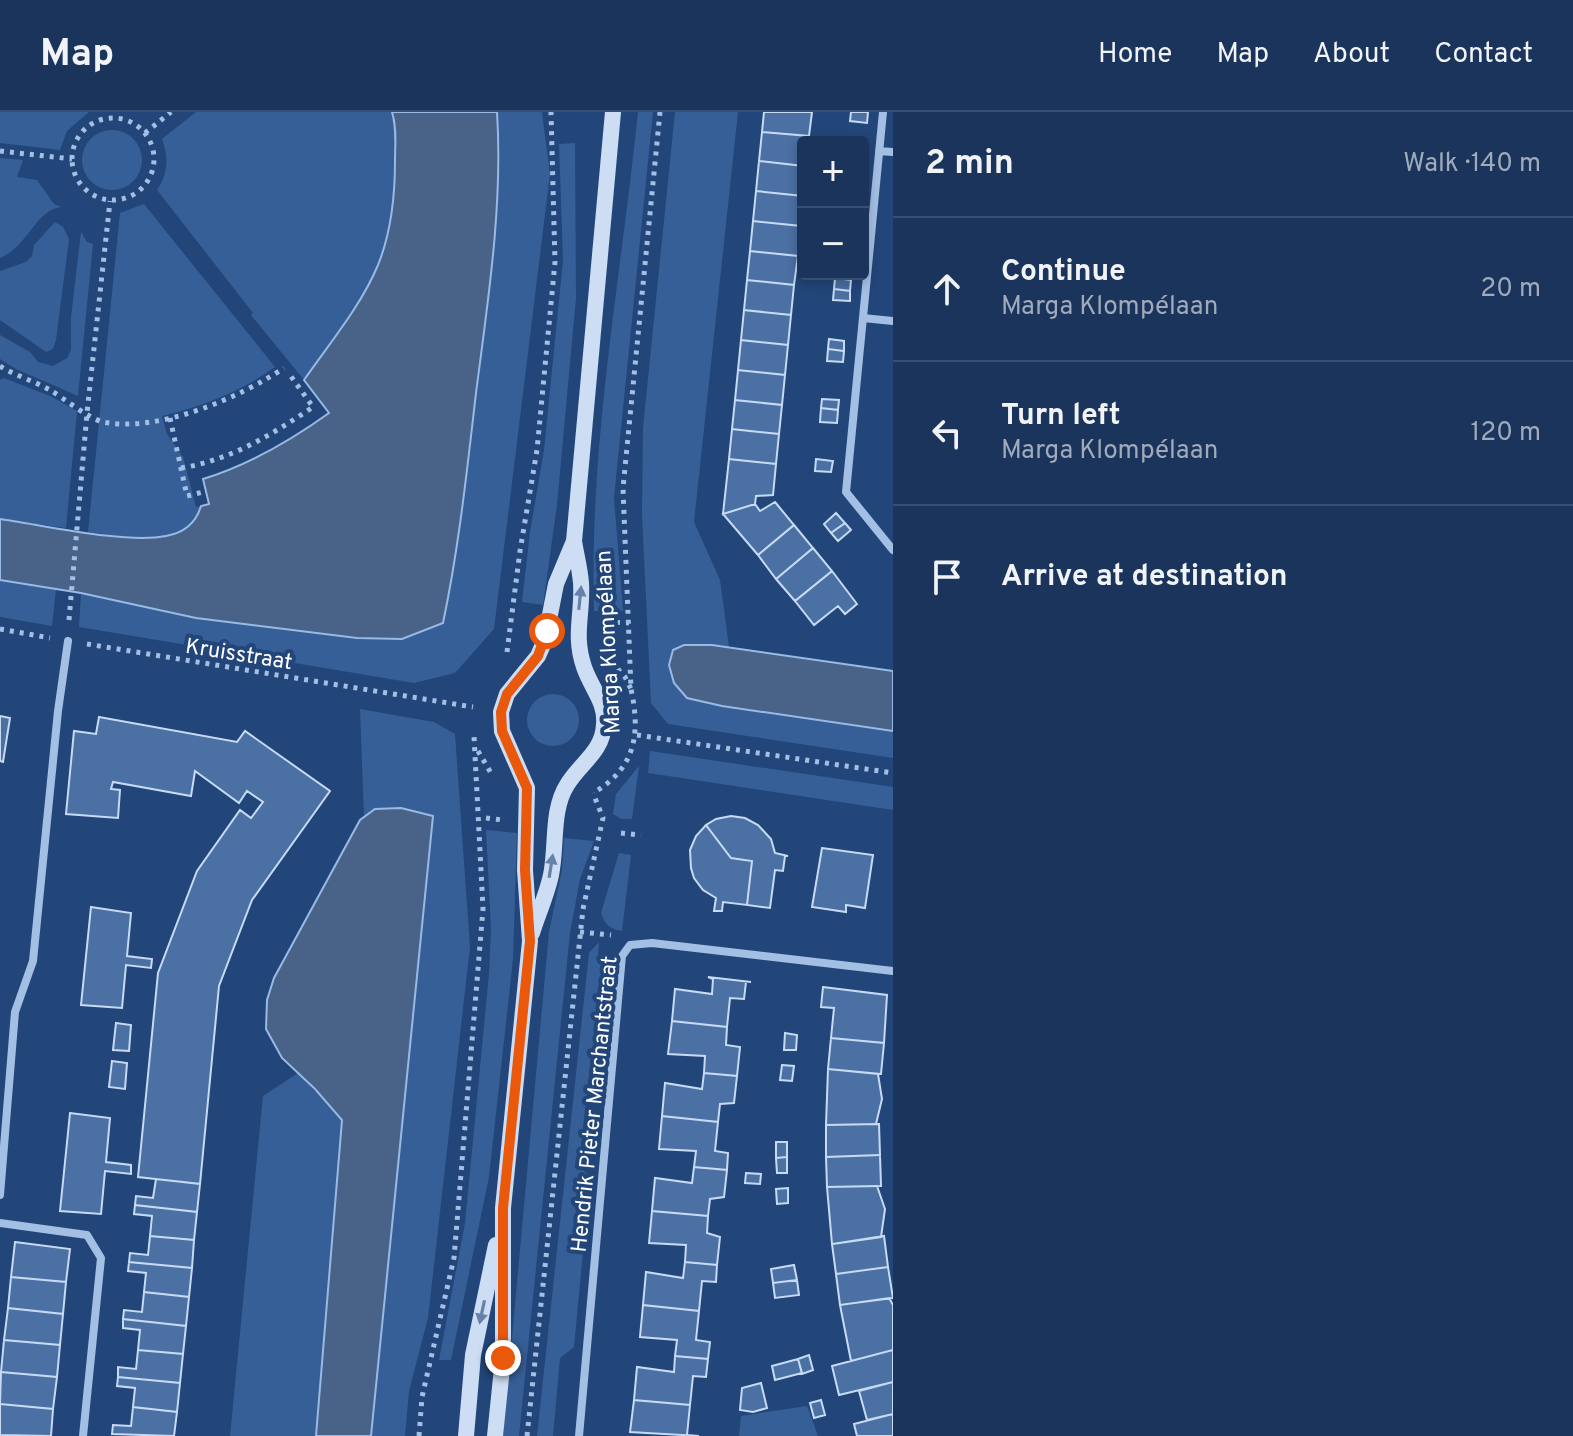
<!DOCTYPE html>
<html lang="en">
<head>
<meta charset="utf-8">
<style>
	body { margin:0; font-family:Overpass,sans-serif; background:#233c61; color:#f1f3f6 }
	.controls { position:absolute; right:24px; top:24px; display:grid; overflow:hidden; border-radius:8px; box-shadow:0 4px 12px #0003 }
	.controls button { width:72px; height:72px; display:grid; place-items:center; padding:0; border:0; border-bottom:2px solid #384f71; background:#1a345b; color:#f1f3f6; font:40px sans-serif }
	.stop { position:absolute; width:24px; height:24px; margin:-18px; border:6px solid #ea580c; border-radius:50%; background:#fff }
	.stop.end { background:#ea580c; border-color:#fff; box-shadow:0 2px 8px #0008 }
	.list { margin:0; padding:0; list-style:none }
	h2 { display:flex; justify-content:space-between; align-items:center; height:104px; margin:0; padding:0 32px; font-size:34px }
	h2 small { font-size:26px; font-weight:400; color:#9faabb }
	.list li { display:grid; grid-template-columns:52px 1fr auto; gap:24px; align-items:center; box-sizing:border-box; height:144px; padding:0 32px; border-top:2px solid #384f71 }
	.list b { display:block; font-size:30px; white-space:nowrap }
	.list p { margin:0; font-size:26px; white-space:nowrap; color:#9faabb }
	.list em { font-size:26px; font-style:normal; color:#9faabb }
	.icon { flex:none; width:44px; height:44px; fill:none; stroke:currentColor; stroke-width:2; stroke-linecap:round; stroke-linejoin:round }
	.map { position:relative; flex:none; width:893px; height:1324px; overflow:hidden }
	header { display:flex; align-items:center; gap:48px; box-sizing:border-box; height:112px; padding:0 40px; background:#1a345b; border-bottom:2px solid #384f71 }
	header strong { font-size:38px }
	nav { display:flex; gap:44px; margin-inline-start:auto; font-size:28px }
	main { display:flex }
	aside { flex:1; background:#1a345b }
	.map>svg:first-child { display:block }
	.green { fill:#365f97 }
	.water { fill:#486288; stroke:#98bae5; stroke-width:2 }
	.building { fill:#4b70a3; stroke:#c7daf4; stroke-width:2 }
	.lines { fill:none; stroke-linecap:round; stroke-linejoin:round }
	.path { stroke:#a4bfe4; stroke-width:5; stroke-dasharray:4 6; stroke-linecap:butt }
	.street { stroke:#a4bfe4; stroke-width:8 }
	.secondary { stroke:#cdddf4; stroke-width:16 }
	.oneway { fill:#6682aa }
	.route { stroke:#ea580c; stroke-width:10 }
	.labels { text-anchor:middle; stroke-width:8; stroke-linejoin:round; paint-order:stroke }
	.street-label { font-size:22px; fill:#fff; stroke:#224679 }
</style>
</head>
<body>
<header>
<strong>Map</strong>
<nav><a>Home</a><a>Map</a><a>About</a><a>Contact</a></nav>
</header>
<main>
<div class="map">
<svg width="893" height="1324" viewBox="0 0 893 1324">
	<rect width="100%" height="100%" fill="#224679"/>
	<path class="green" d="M0,0H89L67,19L60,38L0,31Z
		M196,0H392C397,16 395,33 395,49C395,84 391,121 378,153C361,194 329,232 304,268L251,203L253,201L157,78C168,62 169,46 162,27Z
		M497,0H542L550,62L494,517L455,561L414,571L79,515L81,481L196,506L357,526L402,527L443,511C459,435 467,358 476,281C488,188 503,93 497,0Z
		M638,0H653L614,386L623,499H594C589,331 621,166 638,0Z
		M675,0H738L694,410L720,468L729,535L712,533L722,594L893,619V646L668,612L651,591L642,402L643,316Z
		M82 48a30 30 0 1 1 60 0a30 30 0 1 1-60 0Z
		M575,31L576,186L557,393L543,493L522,490L530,420L544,338L563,148L559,32Z
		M0,46L23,48L17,65L37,68L54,92L61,95C35,98 28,135 0,146Z
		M144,92L275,255C240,280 203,294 162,304L167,322L183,345L196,395L201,394C189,439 122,424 88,420L120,101Z
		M55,110L63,115L69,127L56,228L53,237L46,240L0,208V159L26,150L32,144L34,133Z
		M81,120L87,130L93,132L78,284L16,257L0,247V223L30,240L38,250L53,254L67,246L71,238V205Z
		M4,266L50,284L77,299L66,416L0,407V268Z
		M0,468L56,477L52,514L0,505Z
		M527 608a26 26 0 1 1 52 0a26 26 0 1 1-52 0Z
		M360,597L434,610L455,622L470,835L428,1206L409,1279L405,1324H371L433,704L375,697L364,705Z
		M650,639L893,675V698L648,661Z
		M639,654L632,707H621L613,702L616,682Z
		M486,718L517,721L513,847L489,1065L451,1248H439L465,1111L489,862L491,817Z
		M564,726L594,729L580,767L570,821L519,1324H503L549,820L562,758Z
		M619,741L631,743L622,819C610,817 605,813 601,801Z
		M599,830L598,844L613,846L604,929L592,938L579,1052L590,1066L574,1235L560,1246L553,1324H537L589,841Z
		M298,961L342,1008L316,1324H230L263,984Z
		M807,1294L818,1324H739L741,1304Z"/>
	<path class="water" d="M392,0H497C503,93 488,188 476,281C467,358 459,435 443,511L402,527L357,526L196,506L81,481L0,468V407C43,413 125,432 166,424C183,421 196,411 201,394L209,392L203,367C249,353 290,329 329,301L304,268C329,232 361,194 378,153C391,121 395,84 395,49C395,33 397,16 392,0Z
		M684,533H712L893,559V619L722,594L687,586L674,571L669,553L673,538Z
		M401,696L433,704L371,1324H316L342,1008L315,977L282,946L266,917L267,888L274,866L360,708L375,697Z"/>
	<path class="building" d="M764,0H812L809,24L762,20Z
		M851,0H868L867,11L850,9Z
		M762,20L809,24L808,30H803V54L759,49Z
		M759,49L803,54V84L756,79Z
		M756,79L803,84L801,114L753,109Z
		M753,109L801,114L798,144L750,139Z
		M750,139L798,144L794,173L747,168Z
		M835,166L851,168L850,179L834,177Z
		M747,168L794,173L791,203L744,198Z
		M834,177L850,179V189L833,188Z
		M744,198L791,203L788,233L741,228Z
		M829,227L844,229V239L828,237Z
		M741,228L788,233L785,263L738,258Z
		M828,237L844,239L843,250L827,249Z
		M738,258L785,263L782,293L735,288Z
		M822,287L839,288L838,298L821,296Z
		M735,288L782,293L779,322L732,317Z
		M821,296L838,298L837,311L820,310Z
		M732,317L779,322L776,352L729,347Z
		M729,347L776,352L773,383L756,384L755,392L723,402Z
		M816,347L833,349L831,360L815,359Z
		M775,390L794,413L758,443L723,402L755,392L760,399Z
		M836,401L845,411L831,421L824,412Z
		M845,411L851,418L838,429L831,421Z
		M794,413L813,436L776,467L758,443Z
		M813,436L832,459L795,489L776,467Z
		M832,459L857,492L845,502L838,494L814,513L795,489Z
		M0,604L10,606L3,650L0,649Z
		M99,605L237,630L245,619L330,679L252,788L219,874L200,1072L138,1065L158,861L197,759L240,698L251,706L263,690L247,679L239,691L195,659L191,684L113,670L111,677L120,678L118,706L66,702L74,619L96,622Z
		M731,704L745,706L758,713L771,727L775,741L788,744H785L783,759L775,758L770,796L747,793L752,749L731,746L706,713L716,707Z
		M706,713L731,746L752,749L747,793L723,790L722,799H714L716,786L703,778L694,766L691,756L690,738L696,724Z
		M822,736L873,743L865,796L846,793V800L812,795Z
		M91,795L131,801L127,844L152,847L151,856L126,853L122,896L81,893Z
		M708,865L751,870H746L744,887L730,886L727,915L672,909L675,877L712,882L713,867Z
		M823,875L887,883L884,931L831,926L834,896L821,895Z
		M672,909L727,915L726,933L740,935L737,964L704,961L705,944L668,942Z
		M116,911L131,913L129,939L113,938Z
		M785,921L797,923L796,938H784Z
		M831,926L884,931L881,962L828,957Z
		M112,949L127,951L125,977L109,975Z
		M782,953L794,954L792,969L780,968Z
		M828,957L878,962L882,987L876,1012L826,1013Z
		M704,961L737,964L734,991L720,992L718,1010L662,1004L665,971L702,977Z
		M70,1001L110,1006L106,1050L131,1053V1062L105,1059L101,1102L60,1099Z
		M662,1004L718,1010L715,1039L728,1041L727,1058L694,1055L696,1039L659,1037Z
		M879,1012L880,1043L826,1045V1013Z
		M776,1030H787V1045L776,1046Z
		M880,1043L881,1074L827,1075L826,1045Z
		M787,1045V1061H777L776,1046Z
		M694,1055L727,1058L724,1085L710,1087L708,1104L652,1099L655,1066L692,1071Z
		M746,1061L761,1062L760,1072L745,1071Z
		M156,1067L200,1072L197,1100L135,1093L136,1084L153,1086Z
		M877,1074L885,1097L881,1125L832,1132L827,1075Z
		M788,1076V1091L777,1092L776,1077Z
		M135,1093L197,1100L194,1128L150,1124L152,1104L134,1102Z
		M652,1099L708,1104L707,1121L720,1125L717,1153L685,1150L686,1133L649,1131Z
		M150,1124L194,1128L192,1156L129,1150L130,1141L148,1143Z
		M884,1124L888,1155L836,1162L832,1132Z
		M15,1130L70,1137L66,1170L11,1165Z
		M129,1150L192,1156L189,1185L144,1180L146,1161L128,1159Z
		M685,1150L717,1153L716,1170L702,1169L699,1199L643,1193L646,1160L683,1166Z
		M794,1153L797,1168L773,1171L771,1157Z
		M888,1155L893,1186L840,1193L836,1162Z
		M11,1165L66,1170L63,1202L8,1196Z
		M797,1168L799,1183L775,1186L773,1171Z
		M144,1180L189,1185L186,1214L123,1207L124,1198L142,1200Z
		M889,1186L893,1193V1238L851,1249L840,1193Z
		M643,1193L699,1199L696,1228L710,1230L708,1247L675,1244L677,1228L640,1225Z
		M8,1196L63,1202L60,1233L4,1228Z
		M123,1207L186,1214L183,1242L138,1238L140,1218L123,1216Z
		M4,1228L60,1233L57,1265L1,1260Z
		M138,1238L183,1242L180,1271L118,1265V1255L136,1257Z
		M893,1238V1270L839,1283L832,1254Z
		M809,1243L813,1258L802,1262L798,1247Z
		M675,1244L708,1247L706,1265L693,1264L690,1293L634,1288L637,1255L674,1260Z
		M798,1247L802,1261L775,1268L772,1254Z
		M1,1260L57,1265L53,1297L0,1292Z
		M118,1265L180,1271L177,1300L133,1295L135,1276L117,1274Z
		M893,1270V1302L867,1308L859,1279Z
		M761,1271L767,1296L753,1300L740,1298L742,1276Z
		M634,1288L690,1293L687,1323L699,1324L630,1320Z
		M821,1288L825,1303L814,1306L810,1291Z
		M0,1292L53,1297L51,1324L0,1323Z
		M133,1295L177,1300L174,1324L112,1322L113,1313L131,1314Z
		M893,1302V1324H857L854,1312Z"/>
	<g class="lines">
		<path class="path" d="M72 47a41 41 0 1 1 82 0a41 41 0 1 1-82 0Z
			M145,21L171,0
			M0,39L72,47
			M0,254C16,264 34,269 50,278C65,287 88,306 103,310C158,321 239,286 284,256
			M170,306L187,384L203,380
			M181,356C231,348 271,323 313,295L290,263
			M69,508L87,301L110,89
			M606,510L629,511
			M0,517L50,526
			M87,532L473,595
			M507,540L520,439L537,338L555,150L551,0
			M611,549L625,565L631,577
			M637,623L893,661
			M478,639L491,661
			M598,678C637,653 640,619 631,577L623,376L660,0
			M486,706L503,708
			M621,721L641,723
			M580,820L611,823
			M419,1324L422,1285L454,1146L483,797L474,624
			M527,1324L583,797L603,706L593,681"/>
		<path class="street" d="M883,0L846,380L893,438
			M879,39L893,40
			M863,206L893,209
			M0,1083L15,900L33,849L58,599L68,529
			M0,1111L87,1123L101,1146L83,1324
			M579,1324L622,844L630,833L652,831L893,859"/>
		<path class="secondary" d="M532,821C538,802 547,782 551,763C557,735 551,698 567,673C580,651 603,640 604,612C606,590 591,576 584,555C573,523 583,502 581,471C580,457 576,442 574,429L613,0
			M466,1324L473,1243L496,1133
			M495,1324L503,1246V1096L530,829L525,758L527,676L502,619L501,600L507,582L538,544L545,528L556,472L574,429"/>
	</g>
	<defs><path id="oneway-solid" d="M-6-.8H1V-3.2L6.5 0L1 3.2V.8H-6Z" transform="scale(2)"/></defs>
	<g class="oneway">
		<use href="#oneway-solid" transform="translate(580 486) rotate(-84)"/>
		<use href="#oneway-solid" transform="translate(551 754) rotate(-81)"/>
		<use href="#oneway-solid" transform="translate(482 1200) rotate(102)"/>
	</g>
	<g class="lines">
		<path class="route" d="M503,1246V1096L530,829L525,758L527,676L502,619L501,600L507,582L538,544L547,519"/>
	</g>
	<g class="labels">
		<g class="street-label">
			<text transform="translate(607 530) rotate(-93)" y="8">Marga Klompélaan</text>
			<text transform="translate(239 541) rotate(9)" y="8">Kruisstraat</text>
			<text transform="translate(593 992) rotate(-84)" y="8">Hendrik Pieter Marchantstraat</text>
		</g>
	</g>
</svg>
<div class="controls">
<button>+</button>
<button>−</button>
</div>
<div class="stop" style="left:547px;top:519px"></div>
<div class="stop end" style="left:503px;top:1246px"></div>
</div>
<aside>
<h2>2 min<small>Walk · 140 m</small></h2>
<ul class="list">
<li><svg class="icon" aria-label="ahead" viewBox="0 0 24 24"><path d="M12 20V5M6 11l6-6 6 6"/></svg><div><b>Continue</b><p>Marga Klompélaan</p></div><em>20 m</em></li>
<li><svg class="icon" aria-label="left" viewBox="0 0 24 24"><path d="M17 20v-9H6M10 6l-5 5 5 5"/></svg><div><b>Turn left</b><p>Marga Klompélaan</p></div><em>120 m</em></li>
<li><svg class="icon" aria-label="arrive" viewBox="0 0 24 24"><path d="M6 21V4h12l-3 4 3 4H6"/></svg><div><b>Arrive at destination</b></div></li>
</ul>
</aside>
</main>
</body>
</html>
